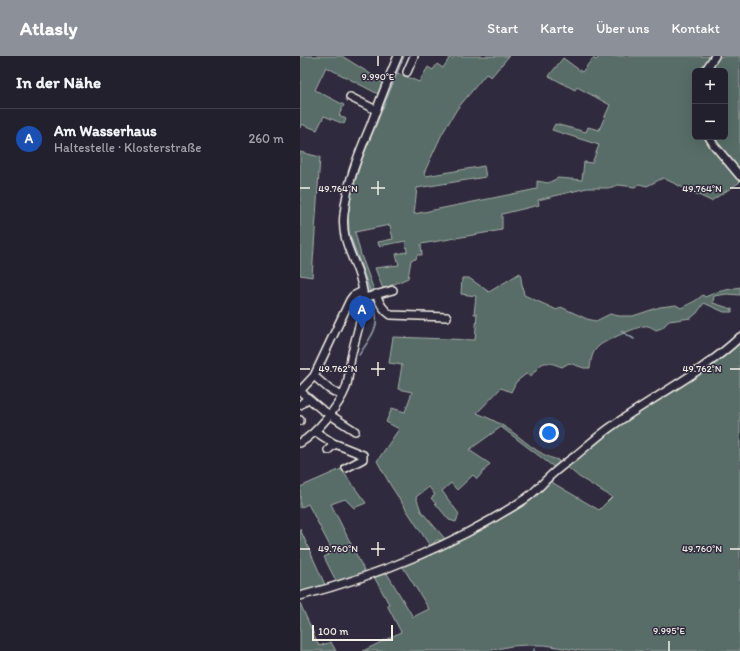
<!DOCTYPE html>
<html lang="de">
<head>
<meta charset="utf-8">
<style>
	body { margin:0; font-family:Itim,sans-serif; background:#2f2d3a; color:#f1f3f6 }
	.controls { position:absolute; right:12px; top:12px; display:grid; overflow:hidden; border-radius:6px; box-shadow:0 4px 16px #0002 }
	.controls button { width:36px; height:36px; display:grid; place-items:center; padding:0; border:0; border-bottom:1px solid #403e4a; background:#23202e; color:#f1f3f6; font:20px sans-serif }
	.scale { position:absolute; left:12px; bottom:10px; width:81px; box-sizing:border-box; padding-left:4px; border:2px solid #f4f1e8; border-top:0; font-size:11px; line-height:14px; white-space:nowrap; color:#f4f1e8; -webkit-text-stroke:3px #2f2a3d; paint-order:stroke }
	.you { position:absolute; left:249px; top:377px; width:14px; height:14px; margin:-10px; border:3px solid #fff; border-radius:50%; background:#1a73e8; box-shadow:0 0 0 6px #1a73e833 }
	.badge { display:grid; place-items:center; width:26px; height:26px; border-radius:50%; background:#8c9099; color:#fff; font-size:13px; font-weight:700 }
	.pin { position:absolute; translate:-50% -33px; filter:drop-shadow(0 1px 2px #0008) }
	.pin::after { content:''; position:absolute; top:21px; width:14px; height:12px; background:inherit; clip-path:polygon(0 0,100% 0,50% 100%) }
	.list { margin:0; padding:0; list-style:none }
	h2 { display:flex; justify-content:space-between; align-items:center; height:52px; margin:0; padding:0 16px; font-size:17px }
	h2 small { font-size:13px; font-weight:400; color:#a3a3aa }
	.list li { display:grid; grid-template-columns:26px 1fr auto; gap:12px; align-items:center; box-sizing:border-box; height:60px; padding:0 16px; border-top:1px solid #403e4a }
	.list b { display:block; font-size:15px; white-space:nowrap }
	.list p { margin:0; font-size:13px; white-space:nowrap; color:#a3a3aa }
	.list em { font-size:13px; font-style:normal; color:#a3a3aa }
	.map { position:relative; flex:none; width:440px; height:595px; overflow:hidden }
	header { display:flex; align-items:center; gap:24px; box-sizing:border-box; height:56px; padding:0 20px; background:#8c9099; color:#fff }
	header strong { font-size:19px }
	nav { display:flex; gap:22px; margin-inline-start:auto; font-size:14px }
	main { display:flex }
	aside { flex:1; background:#23202e }
	.map>svg:first-child { display:block }
	.green { fill:#596d67; stroke:#a6afa8; fill-rule:evenodd }
	.lines { fill:none; stroke-linecap:round; stroke-linejoin:round }
	.stream { stroke:#939ea8; stroke-width:1.5 }
	.minor-casing { stroke:#f4f1e8; stroke-width:10 }
	.minor { stroke:#2f2a3d; stroke-width:7 }
	.ticks { fill:none; stroke:#f4f1e8; stroke-width:1.5 }
	.ticks-label { font-size:10px; text-anchor:middle; fill:#f4f1e8; stroke:#2f2a3d; stroke-width:3; stroke-linejoin:round; paint-order:stroke }
</style>
</head>
<body>
<header>
<strong>Atlasly</strong>
<nav><a>Start</a><a>Karte</a><a>Über uns</a><a>Kontakt</a></nav>
</header>
<main>
<aside>
<h2>In der Nähe<small></small></h2>
<ul class="list">
<li><span class="badge" style="background:#1a4fb4">A</span><div><b>Am Wasserhaus</b><p>Haltestelle · Klosterstraße</p></div><em>260 m</em></li>
</ul>
</aside>
<div class="map">
<svg width="440" height="595" viewBox="0 0 440 595">
	<rect width="100%" height="100%" fill="#2f2a3d"/>
	<filter id="ink" filterUnits="userSpaceOnUse"><feTurbulence type="fractalNoise" baseFrequency=".025" numOctaves="2"/><feDisplacementMap in="SourceGraphic" scale="8" xChannelSelector="R" yChannelSelector="G"/><feConvolveMatrix kernelMatrix="1 2 1 2 8 2 1 2 1" color-interpolation-filters="sRGB"/></filter>
	<g filter="url(#ink)">
		<path class="green" d="M0,0H42L85,27L80,39L26,11L15,34L44,49L39,59L46,63L44,68L24,60L17,74L1,68L0,72Z
			M155,0H209L191,21L186,18L157,53L142,78L124,117L126,120L184,110L186,121L117,132L114,158L237,133V125L248,127L258,122L282,124L284,106L292,107L299,89L252,74L255,68L286,76L288,71L299,74L310,49L277,31L275,34L249,20L263,2L282,16L293,2L296,4L300,0H440V126L411,145L363,122L347,130L339,128L335,131L318,129L309,132H287L238,144L239,149L202,158V174L121,188L122,199H117L116,203L111,204L108,222L83,233L75,212L99,209L96,198L107,196L106,185L79,190L78,186L93,183L90,169L55,176L61,199L74,234L66,237L47,177V154L56,109L95,16L119,26L128,11L133,14L137,8L143,12L150,1L152,3ZM395,15H425V81H395Z
			M0,96L20,101L12,221L0,219Z
			M220,217L224,239L257,254L261,251L287,263L296,265L310,258L319,260H333L360,251L376,249L381,252L395,245L403,239L405,241L417,236L440,231V239L427,238L414,240L413,247L432,253V256H424L404,247L397,257L391,262L369,265L362,272L356,274C352,272 349,269 344,270C337,271 304,285 299,290C292,295 291,304 290,312H284L269,307L262,311C243,304 243,305 231,320L226,318L216,326L211,336L201,332L177,357C186,361 196,365 205,371C223,382 237,399 258,404L259,408L255,412L201,371L169,394L190,408L177,423L173,419L157,434L151,427L142,435L159,458L156,466L149,464L131,442L135,439L129,431L116,441L121,455L147,485L137,484L130,490L91,430L77,405L99,373L86,366L92,352L105,356L112,336L98,333L102,309L89,307L93,281L175,284L177,258H174L176,240L161,238L162,222H169L189,236Z
			M440,278V595H281L245,589H228L211,590L188,595H63L101,576L87,549L89,548L73,519L85,514L113,561L129,553L101,508L230,442L233,443L248,424L299,454L312,441L279,421L265,409L308,375L401,315L405,316L412,311L409,305Z
			M41,413L66,447L54,452L45,443L31,448L66,518L37,527L24,501L33,496L8,448L0,452V431Z
			M0,473L26,531L0,538Z
			M0,547L19,590L31,586L36,595H0Z"/>
		<g class="lines">
			<path class="stream" d="M70,235L49,177L48,158L51,138L61,105L104,0
				M321,275L334,283
				M59,299C74,277 82,269 72,243
				M234,595V593"/>
			<defs>
				<path id="minor" d="M405,15L415,0
					M107,16L114,0
					M50,41L76,54
					M409,81L414,89L440,120
					M76,238C80,247 82,253 91,259L147,261
					M64,242L93,234
					M14,320L29,333L42,340
					M0,335L14,320L50,244L53,240L63,235
					M0,335L21,353L55,375
					M0,349L8,342
					M0,364V365
					M16,376L33,387L63,399V403L46,412
					M0,387C17,377 39,350 46,332C50,319 49,305 53,293C57,275 65,255 63,236C60,208 40,190 44,158C47,127 58,99 70,71C79,47 88,23 98,0
					M28,394L35,388
					M0,540C77,520 158,487 225,443C233,438 240,430 247,423C256,414 266,407 275,400C286,391 297,381 308,373C352,341 401,318 440,281"/>
			</defs>
			<use href="#minor" class="minor-casing"/>
			<use href="#minor" class="minor"/>
		</g>
	</g>
	<path class="ticks" d="M78,0V10M78,125V139M0,132H10M71,132H85M430,132H440M78,306V320M0,313H10M71,313H85M430,313H440M78,486V500M0,493H10M71,493H85M430,493H440M369,585V595"/>
	<g class="ticks-label">
		<text x="78" y="24">9.990°E</text>
		<text x="38" y="136">49.764°N</text>
		<text x="402" y="136">49.764°N</text>
		<text x="38" y="316">49.762°N</text>
		<text x="402" y="316">49.762°N</text>
		<text x="38" y="496">49.760°N</text>
		<text x="402" y="496">49.760°N</text>
		<text x="369" y="578">9.995°E</text>
	</g>
</svg>
<div class="controls">
<button>+</button>
<button>−</button>
</div>
<div class="scale">100 m</div>
<div class="you"></div>
<div class="pin badge" style="left:62px;top:273px;background:#1a4fb4">A</div>
</div>
</main>
</body>
</html>
